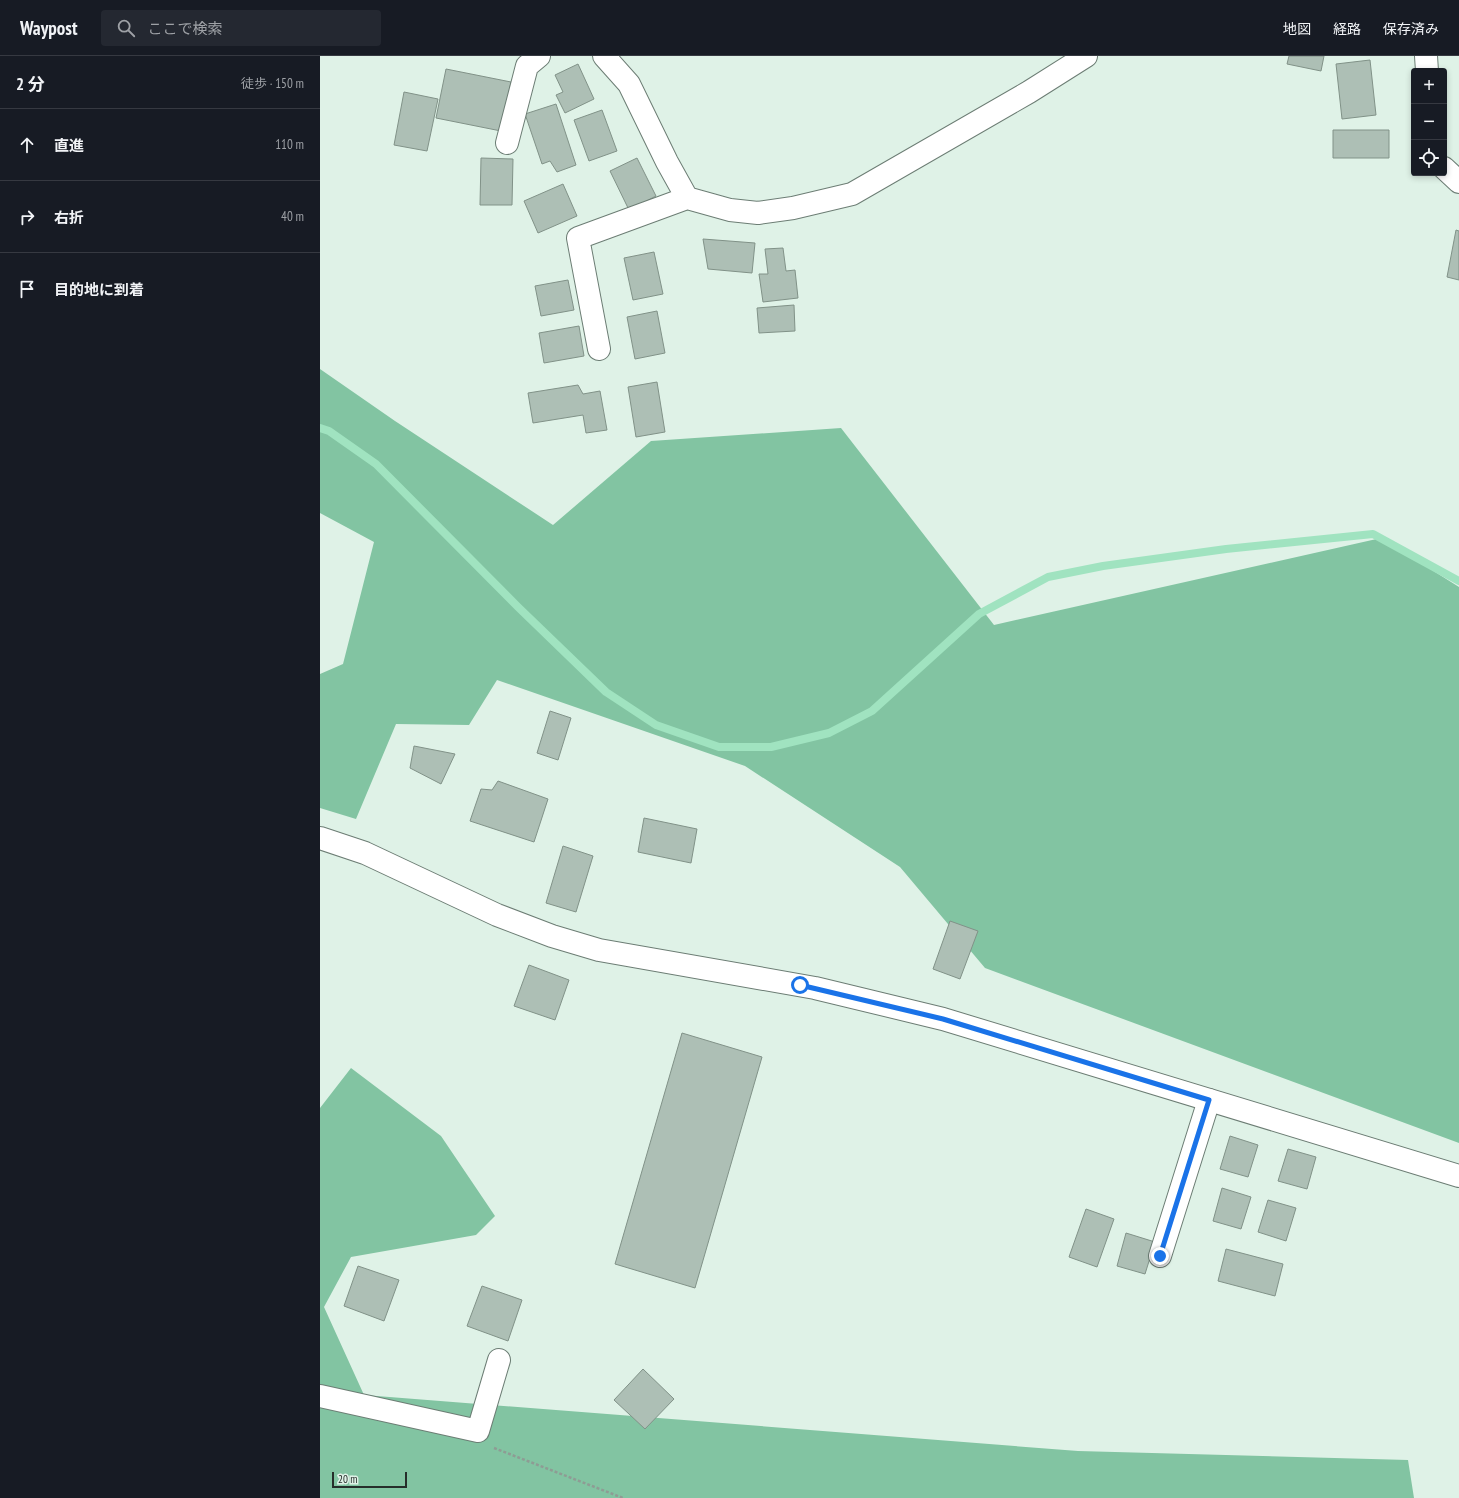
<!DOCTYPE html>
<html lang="ja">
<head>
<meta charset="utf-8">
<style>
	body { margin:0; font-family:"PT Sans Narrow","Noto Sans JP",sans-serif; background:#242831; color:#f1f3f6 }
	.controls { position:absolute; right:12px; top:12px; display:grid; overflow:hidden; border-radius:4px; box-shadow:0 2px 6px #0003 }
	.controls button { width:36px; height:36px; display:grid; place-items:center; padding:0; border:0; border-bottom:1px solid #363941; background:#171b24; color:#f1f3f6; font:20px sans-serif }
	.scale { position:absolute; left:12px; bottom:10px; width:75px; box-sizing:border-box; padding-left:4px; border:2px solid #262e2a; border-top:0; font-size:11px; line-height:14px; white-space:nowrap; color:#262e2a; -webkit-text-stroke:3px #dff2e7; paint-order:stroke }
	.stop { position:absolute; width:12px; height:12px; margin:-9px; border:3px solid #1a73e8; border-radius:50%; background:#fff }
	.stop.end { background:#1a73e8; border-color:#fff; box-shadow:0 1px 4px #0008 }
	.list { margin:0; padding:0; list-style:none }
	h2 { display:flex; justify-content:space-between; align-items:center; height:52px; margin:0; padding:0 16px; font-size:17px }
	h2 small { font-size:13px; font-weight:400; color:#9ea1a6 }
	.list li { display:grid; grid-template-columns:26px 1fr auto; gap:12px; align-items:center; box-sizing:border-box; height:72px; padding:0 16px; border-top:1px solid #363941 }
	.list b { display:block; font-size:15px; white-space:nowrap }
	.list em { font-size:13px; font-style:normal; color:#9ea1a6 }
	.icon { flex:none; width:22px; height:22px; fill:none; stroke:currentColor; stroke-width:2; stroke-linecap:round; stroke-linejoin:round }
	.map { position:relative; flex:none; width:1139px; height:1442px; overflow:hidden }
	header { display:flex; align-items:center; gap:24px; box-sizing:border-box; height:56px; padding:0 20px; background:#171b24; border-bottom:1px solid #363941 }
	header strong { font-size:19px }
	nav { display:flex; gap:22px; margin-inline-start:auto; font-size:14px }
	.search { width:280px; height:36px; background:#242831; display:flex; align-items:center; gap:10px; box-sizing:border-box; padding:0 14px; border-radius:4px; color:#9ea1a6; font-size:15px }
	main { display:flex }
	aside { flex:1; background:#171b24 }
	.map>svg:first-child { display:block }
	.forest { fill:#82c4a2 }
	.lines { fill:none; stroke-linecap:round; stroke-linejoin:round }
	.stream { stroke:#a0e3c0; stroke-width:8 }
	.building { fill:#adbfb5; stroke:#819288 }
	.minor-casing { stroke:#6c7d74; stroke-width:24 }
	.tertiary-casing { stroke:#6c7d74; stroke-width:24 }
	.path { stroke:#8e9c94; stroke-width:2.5; stroke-dasharray:3 2; stroke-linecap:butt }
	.minor { stroke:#fff; stroke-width:22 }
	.tertiary { stroke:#fff; stroke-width:22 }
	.route { stroke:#1a73e8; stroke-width:5 }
</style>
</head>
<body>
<header>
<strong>Waypost</strong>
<div class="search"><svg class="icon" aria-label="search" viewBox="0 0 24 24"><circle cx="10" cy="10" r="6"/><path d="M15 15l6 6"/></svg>ここで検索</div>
<nav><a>地図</a><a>経路</a><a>保存済み</a></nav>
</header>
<main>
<aside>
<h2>2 分<small>徒歩 · 150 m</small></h2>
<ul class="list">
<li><svg class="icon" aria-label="ahead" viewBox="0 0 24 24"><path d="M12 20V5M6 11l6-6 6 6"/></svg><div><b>直進</b></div><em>110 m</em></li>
<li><svg class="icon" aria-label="right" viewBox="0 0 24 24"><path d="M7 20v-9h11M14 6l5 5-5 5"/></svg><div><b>右折</b></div><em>40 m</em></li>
<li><svg class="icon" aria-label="arrive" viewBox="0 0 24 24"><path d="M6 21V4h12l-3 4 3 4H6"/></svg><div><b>目的地に到着</b></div></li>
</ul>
</aside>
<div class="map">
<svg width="1139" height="1442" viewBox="0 0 1139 1442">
	<rect width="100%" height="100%" fill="#dff2e7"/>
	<path class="forest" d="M0,313L75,365L233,469L331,385L521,372L674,569L1061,482L1139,531V1087L665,912L580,811L425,710L177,624L149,669L76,668L36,763L0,752V618L23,608L54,486L0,457Z
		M31,1012L121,1080L175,1160L156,1179L31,1201L4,1251L44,1339L758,1395L1088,1404L1094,1442H0V1052Z"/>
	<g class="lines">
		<path class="stream" d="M0,372L9,375L56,408L198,551L286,636L336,669L399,691H451L509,677L552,655L659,558L728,521L783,510L906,493L1053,478L1139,525"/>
	</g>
	<path class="building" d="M969,0H1004L1001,15L967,8Z
		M1050,4L1056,59L1022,63L1016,8Z
		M258,8L274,43L245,57L236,39L243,36L235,19Z
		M126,13L191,26L181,75L116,62Z
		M84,36L118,43L107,95L74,89Z
		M236,48L256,109L237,116L230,105L222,108L205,58Z
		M282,54L297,95L269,105L254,64Z
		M1013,74H1069V102H1013Z
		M161,102L193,103L192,149H160Z
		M317,102L336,140L309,154L290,115Z
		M243,128L257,160L218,177L204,145Z
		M1136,174L1139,175V224L1127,221Z
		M383,183L435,187L432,217L388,213Z
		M463,192L466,215L475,214L478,242L443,246L439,218H448L445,193Z
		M334,196L343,238L313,244L304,202Z
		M248,224L254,254L221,260L215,230Z
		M474,249L475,275L439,277L437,252Z
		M337,255L345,297L315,303L307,261Z
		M259,270L264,300L224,307L219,277Z
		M337,326L345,376L316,381L308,331Z
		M258,329L263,338L280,335L287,374L266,377L263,359L213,367L208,337Z
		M230,655L251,662L238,704L217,697Z
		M94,690L135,698L121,728L90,712Z
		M178,725L228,743L214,786L150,765L161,733L172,734Z
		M324,762L377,773L371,807L318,796Z
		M243,790L273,800L256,856L226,847Z
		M630,865L658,875L640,923L613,913Z
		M209,909L249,924L235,964L194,950Z
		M362,977L442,1001L375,1232L295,1208Z
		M910,1080L938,1089L928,1121L900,1113Z
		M968,1093L996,1101L987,1133L958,1125Z
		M902,1132L931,1141L921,1173L893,1165Z
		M948,1144L976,1152L966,1185L938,1176Z
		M766,1153L794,1163L777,1211L749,1201Z
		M806,1177L835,1186L825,1218L797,1210Z
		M906,1193L963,1208L955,1240L898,1225Z
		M38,1210L79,1224L64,1265L24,1250Z
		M162,1230L202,1244L188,1285L147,1270Z
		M323,1313L354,1343L325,1373L294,1344Z"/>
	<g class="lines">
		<defs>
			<path id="minor" d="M284,0L309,28L347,106L367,142L410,154L438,157L473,152L532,138L709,36L766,0
				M187,87L207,10L219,0
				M279,293L258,182L367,142
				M840,1200L889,1044
				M0,1340L158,1375L179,1304"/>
			<path id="tertiary" d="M1106,0L1107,15
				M1124,112L1139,126
				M0,782L45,797L177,859L232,880L279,894L495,932L623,963L1139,1120"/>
		</defs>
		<use href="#minor" class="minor-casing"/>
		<use href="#tertiary" class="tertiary-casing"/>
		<path class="path" d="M174,1392L303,1442"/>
		<use href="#minor" class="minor"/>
		<use href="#tertiary" class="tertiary"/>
	</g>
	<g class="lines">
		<path class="route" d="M480,929L623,963L889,1044L840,1200"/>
	</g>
</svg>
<div class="controls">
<button>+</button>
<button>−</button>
<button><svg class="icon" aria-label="locate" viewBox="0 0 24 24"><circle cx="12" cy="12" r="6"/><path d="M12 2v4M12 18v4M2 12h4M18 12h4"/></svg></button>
</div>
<div class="scale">20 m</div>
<div class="stop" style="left:480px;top:929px"></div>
<div class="stop end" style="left:840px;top:1200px"></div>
</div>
</main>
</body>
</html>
